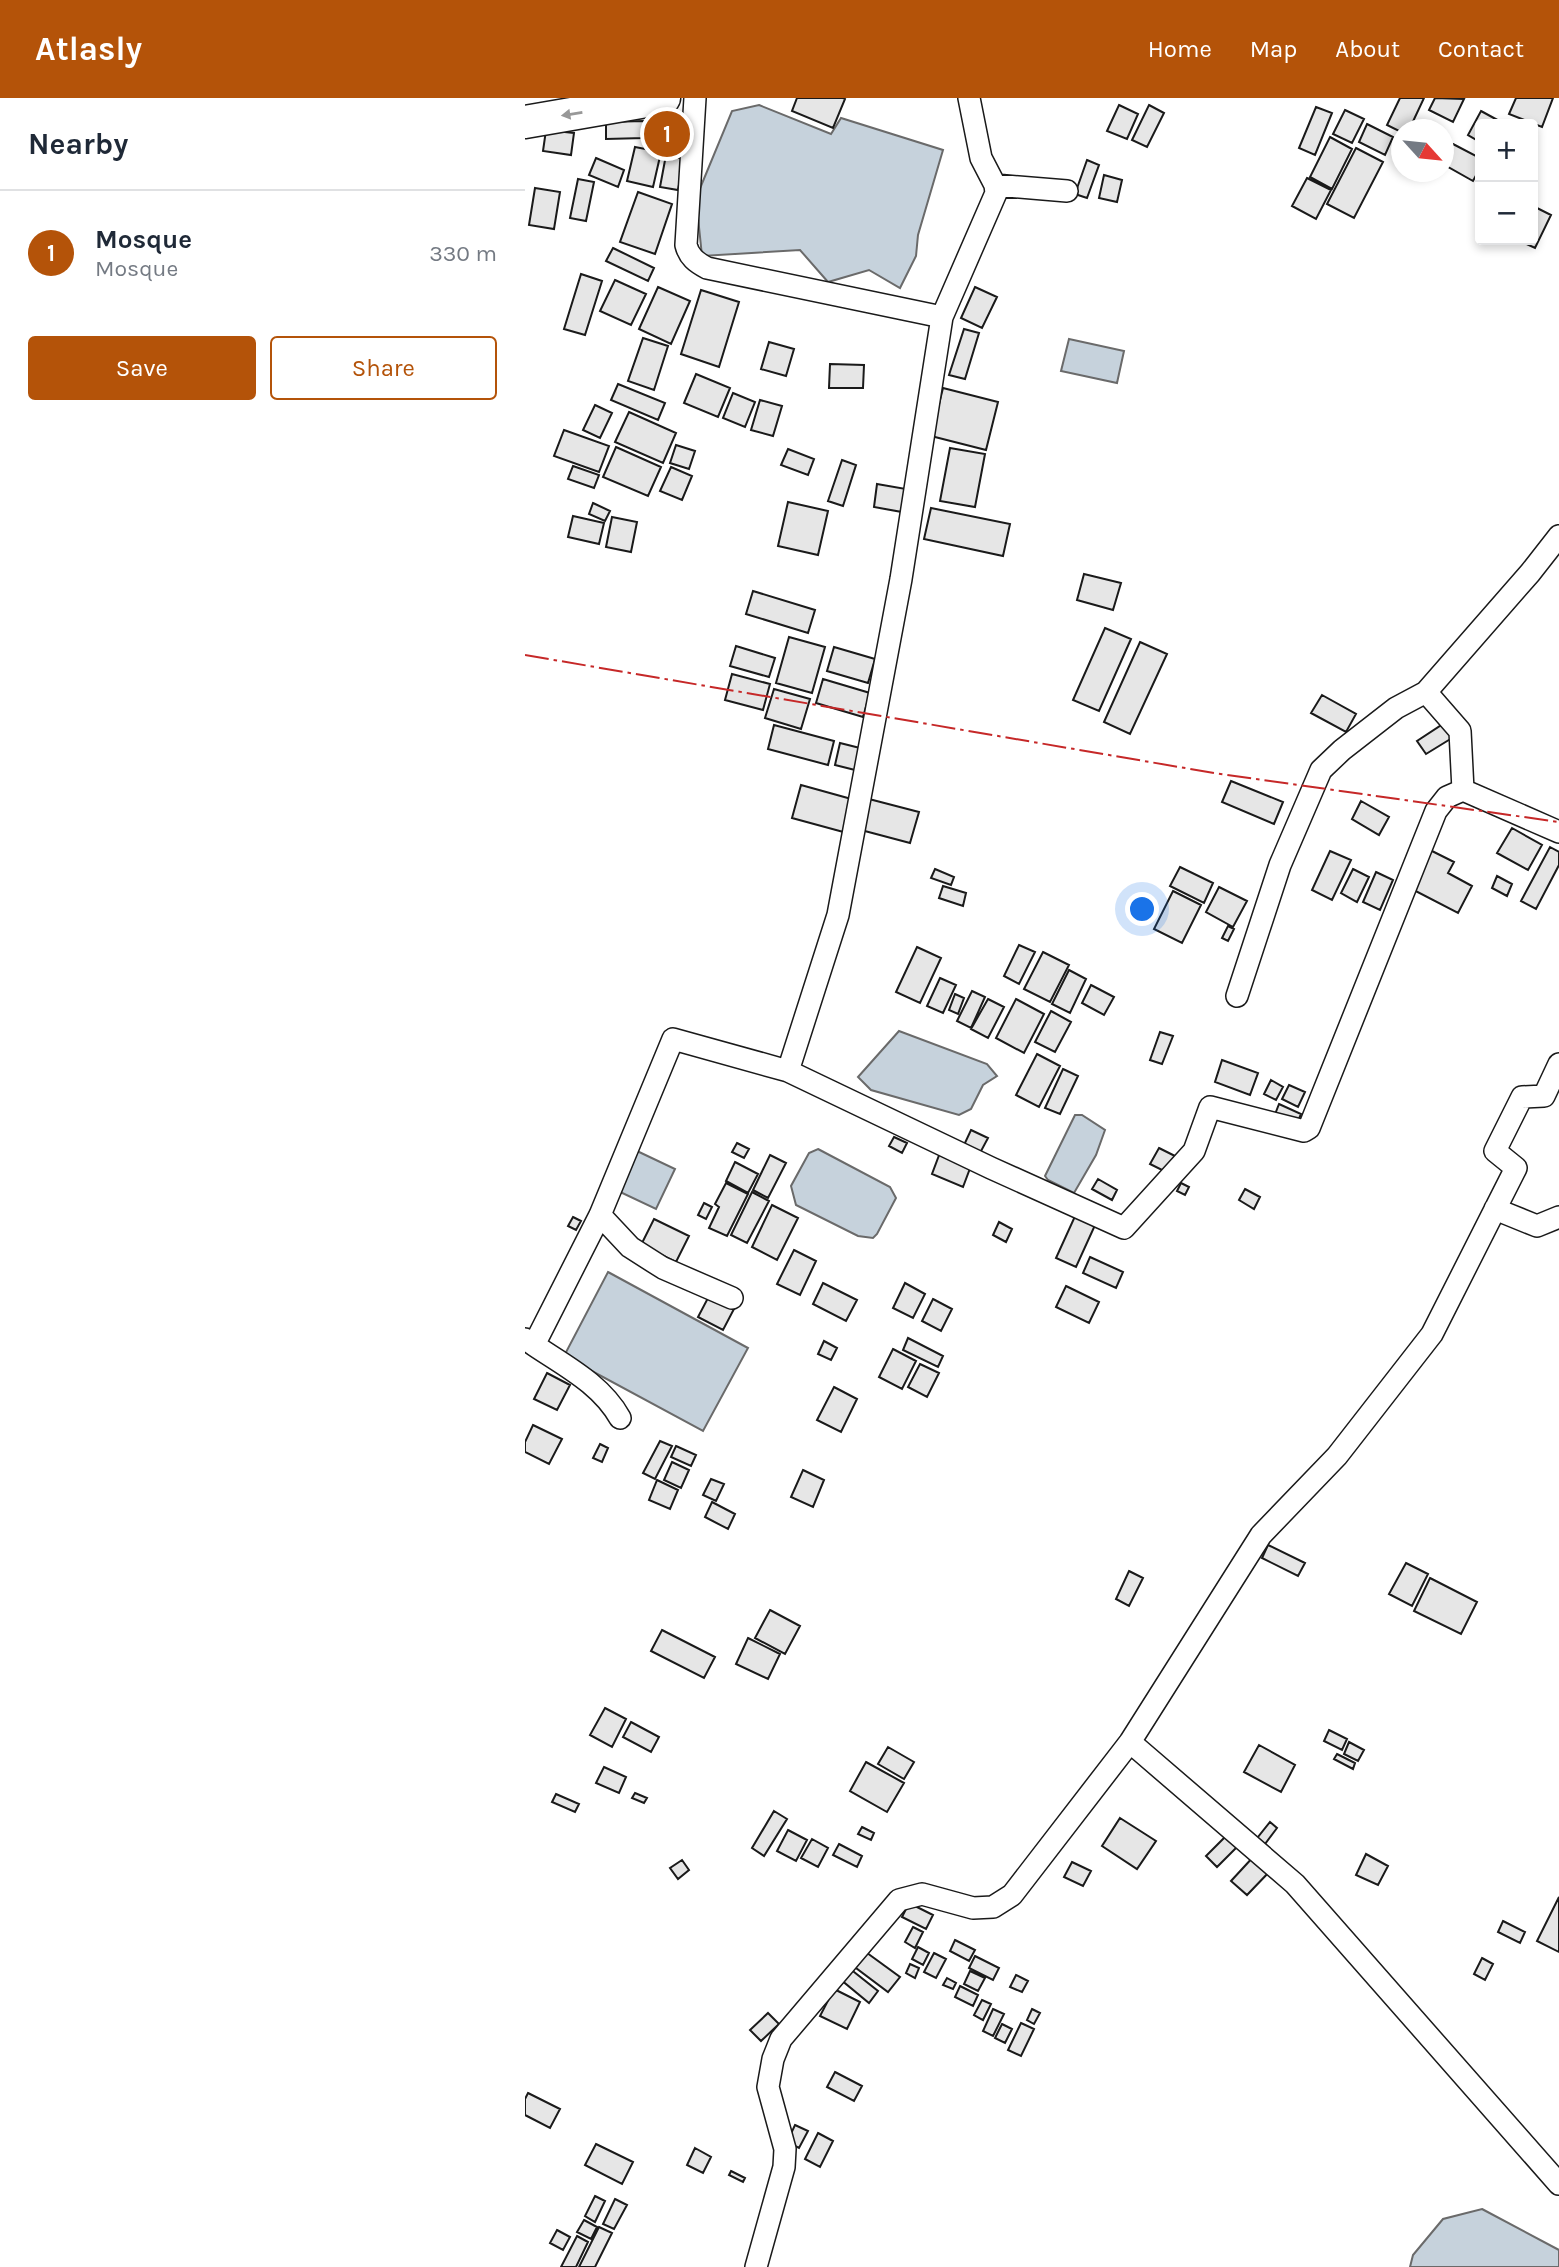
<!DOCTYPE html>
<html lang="en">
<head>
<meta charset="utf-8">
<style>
	body { margin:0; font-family:Karla,sans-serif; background:#f2f2f3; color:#1f2937 }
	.controls { position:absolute; right:21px; top:21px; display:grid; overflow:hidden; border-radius:7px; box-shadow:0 4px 10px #0003 }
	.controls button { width:63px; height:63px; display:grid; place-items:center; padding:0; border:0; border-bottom:2px solid #e0e1e3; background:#fff; color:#1f2937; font:35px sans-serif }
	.compass { position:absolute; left:866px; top:21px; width:63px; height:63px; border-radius:50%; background:#fff; box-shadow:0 4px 10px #0003; rotate:117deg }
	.you { position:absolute; left:618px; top:812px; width:24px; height:24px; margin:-18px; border:5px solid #fff; border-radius:50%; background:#1a73e8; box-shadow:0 0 0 10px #1a73e833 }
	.badge { display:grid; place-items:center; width:46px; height:46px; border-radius:50%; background:#b45309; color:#fff; font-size:23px; font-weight:700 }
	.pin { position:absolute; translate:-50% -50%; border:4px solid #fff; box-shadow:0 2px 7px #0006 }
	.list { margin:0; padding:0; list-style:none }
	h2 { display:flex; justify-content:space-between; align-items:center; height:91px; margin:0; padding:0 28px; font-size:30px }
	h2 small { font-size:23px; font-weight:400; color:#747a83 }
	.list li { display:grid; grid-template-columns:46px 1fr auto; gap:21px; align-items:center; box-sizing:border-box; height:126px; padding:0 28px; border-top:2px solid #e0e1e3 }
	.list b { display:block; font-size:26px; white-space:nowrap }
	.list p { margin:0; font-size:23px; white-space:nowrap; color:#747a83 }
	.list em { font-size:23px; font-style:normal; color:#747a83 }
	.actions { display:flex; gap:14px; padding:21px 28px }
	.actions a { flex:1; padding:16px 0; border:2px solid #b45309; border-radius:7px; text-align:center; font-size:24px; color:#b45309 }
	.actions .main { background:#b45309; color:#fff }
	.map { position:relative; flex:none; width:1034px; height:2169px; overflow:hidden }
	header { display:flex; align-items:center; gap:42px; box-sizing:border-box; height:98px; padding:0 35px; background:#b45309; color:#fff }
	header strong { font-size:33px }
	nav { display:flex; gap:38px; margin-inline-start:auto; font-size:24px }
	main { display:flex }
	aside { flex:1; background:#fff }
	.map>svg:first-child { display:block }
	.water { fill:#c6d2dc; stroke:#6a6a6a; stroke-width:2 }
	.building { fill:#e6e6e6; stroke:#1a1a1a; stroke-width:2 }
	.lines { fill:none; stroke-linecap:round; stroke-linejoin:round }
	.minor-casing { stroke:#1a1a1a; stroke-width:24 }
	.highway-casing { stroke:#1a1a1a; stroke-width:35 }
	.minor { stroke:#fff; stroke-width:21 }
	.highway { stroke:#fff; stroke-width:32 }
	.power { stroke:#c62828; stroke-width:2; stroke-dasharray:24 5 3.5 5; stroke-linecap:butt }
	.oneway { fill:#989898 }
</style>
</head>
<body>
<header>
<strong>Atlasly</strong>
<nav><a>Home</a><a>Map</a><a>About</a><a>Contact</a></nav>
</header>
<main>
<aside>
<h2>Nearby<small></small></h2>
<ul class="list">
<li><span class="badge">1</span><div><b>Mosque</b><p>Mosque</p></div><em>330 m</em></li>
</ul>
<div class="actions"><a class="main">Save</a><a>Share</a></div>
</aside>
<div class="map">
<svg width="1034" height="2169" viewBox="0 0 1034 2169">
	<rect width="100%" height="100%" fill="#fff"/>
	<path class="water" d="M234,7L306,36L316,20L418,52L393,137L391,158L375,190L344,172L303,184L275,152L177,158L171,100L207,13Z
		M544,241L599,253L592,285L536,273Z
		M374,933L462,966L472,978L458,987L446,1011L434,1017L346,992L333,979Z
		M550,1017H557L580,1032L571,1057L549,1095L523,1082L520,1078Z
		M293,1051L365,1089L371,1100L352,1136L348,1140L333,1138L271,1107L266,1088L284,1055Z
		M112,1053L150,1071L131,1111L93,1093Z
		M83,1174L223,1250L178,1333L39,1258Z
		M957,2111L1034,2152V2169H885L888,2157L918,2121Z"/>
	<path class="building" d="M272,0H318L320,1L308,30L267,13Z
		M875,0H899L884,32H876V34L862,27Z
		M910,0L939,1L928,24L904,12Z
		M991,0H1028L1017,29L984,16Z
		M594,7L613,16L602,41L582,33Z
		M624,7L639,15L622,49L607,42Z
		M791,9L807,15L790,57L774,50Z
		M820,12L839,21L827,45L808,36Z
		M956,13L978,25L955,26V44L943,37Z
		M129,21L158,25L154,51L126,47Z
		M119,23V40L81,41V24Z
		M842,26L868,39L860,57L834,44Z
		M21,32L49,35L46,57L18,53Z
		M805,39L827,51L807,91L785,79Z
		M928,46L955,60V70L948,83L918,66Z
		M110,49L136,54L128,89L102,83Z
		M831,50L858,64L829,120L802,106Z
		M141,57L159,61L153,92L135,89Z
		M71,60L99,72L93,89L64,77Z
		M562,62L574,67L562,100L550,96Z
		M579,77L597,82L592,104L574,100Z
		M782,80L806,92L791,121L767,108Z
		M53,81L69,84L61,123L45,120Z
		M10,90L35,94L29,131L4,127Z
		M113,94L147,106L130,156L95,144Z
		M1008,108L1026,117L1010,150L993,142H1008Z
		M88,150L129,170L123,183L81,163Z
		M56,176L77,183L60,237L39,231Z
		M90,182L121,196L106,227L75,213Z
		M133,189L165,203L146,246L114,231Z
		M450,189L472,199L457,230L436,220Z
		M176,192L214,204L194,269L156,256Z
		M439,231L454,235L440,281L424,277Z
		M118,240L143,248L129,292L103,283Z
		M244,244L269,251L261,278L236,271Z
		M305,266L339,267L338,290H304Z
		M171,276L205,290L193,319L159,305Z
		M93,286L140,305L133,322L86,302Z
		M418,290L473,304L461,352L406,338Z
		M208,295L230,304L220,329L198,320Z
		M235,302L257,308L248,338L226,332Z
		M70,307L87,315L75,340L58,332Z
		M104,314L151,335L138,365L90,344Z
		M39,332L84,348L74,374L29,358Z
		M151,347L170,353L164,371L145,365Z
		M91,349L136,369L123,398L78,379Z
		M425,350L460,356L450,409L415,403Z
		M263,351L289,361L283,377L256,367Z
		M317,362L331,367L318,408L303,403Z
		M48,368L74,377L69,390L43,381Z
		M146,369L167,378L157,402L135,393Z
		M352,386L381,391L377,414L349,409Z
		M263,404L303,413L293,457L253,448Z
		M68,405L85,413L80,423L64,416Z
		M406,410L485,426L478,458L399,441Z
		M48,418L79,425L74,446L43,439Z
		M87,419L112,424L106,454L81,449Z
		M559,476L596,485L588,512L552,502Z
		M228,493L290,512L283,535L221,516Z
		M580,530L606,541L574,613L548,602Z
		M264,539L300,549L287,595L251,585Z
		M615,544L642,556L605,636L579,624Z
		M211,548L250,560L244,579L205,568Z
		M309,549L350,561L343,585L302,573Z
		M207,576L245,586L238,612L200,602Z
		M298,581L345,595L338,619L291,605Z
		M249,591L285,601L276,631L240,620Z
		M797,597L831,616L821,634L786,615Z
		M918,626L927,640L901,656L892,643Z
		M249,627L309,643L303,667L243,651Z
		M315,645L343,652L338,674L310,667Z
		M706,683L758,704L749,726L697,704Z
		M276,687L330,702L322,735L267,720Z
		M344,701L394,714L385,745L336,732Z
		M836,703L864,719L854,737L827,721Z
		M987,730L1017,747L1003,772L972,755Z
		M899,749L929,764L923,775L947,788L933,815L879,787Z
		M1025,749L1034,754V767L1011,811L996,803Z
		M805,753L826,762L807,802L787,792Z
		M655,769L688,785L679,805L645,788Z
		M410,771L429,779L426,787L406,780Z
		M828,771L844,779L832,804L816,795Z
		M851,774L868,782L855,812L838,804Z
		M972,778L987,786L982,798L967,790Z
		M418,788L441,795L438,808L414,800Z
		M694,789L722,803L708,829L681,814Z
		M648,793L676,807L657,845L629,831Z
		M703,828L709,831L703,843L697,840Z
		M494,847L510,854L494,886L479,878Z
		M392,849L416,860L395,905L371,894Z
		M518,854L544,867L525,904L499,891Z
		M544,872L561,881L545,915L527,906Z
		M415,880L431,887L418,915L402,908Z
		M566,887L589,899L579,917L557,905Z
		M447,893L460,899L446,930L432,923Z
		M430,896L439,900L433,916L424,912Z
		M463,901L479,909L463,940L446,931Z
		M491,901L519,916L499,955L471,940Z
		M526,913L546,924L530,954L510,944Z
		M635,934L648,938L637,966L625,962Z
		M512,956L535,968L514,1009L491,997Z
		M697,962L733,975L725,997L690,984Z
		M538,971L553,978L535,1016L520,1010Z
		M746,982L758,989L751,1002L739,996Z
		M764,987L780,994L773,1009L757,1001Z
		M754,1006L776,1016L771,1028L749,1019Z
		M446,1032L463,1040L455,1055L439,1047Z
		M369,1039L382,1045L377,1055L364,1048Z
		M212,1045L224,1051L219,1060L207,1054Z
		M634,1050L652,1059L643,1075L625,1066Z
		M416,1052L447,1065L438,1089L407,1076Z
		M245,1057L261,1065L243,1100L228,1092Z
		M210,1064L233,1076L223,1095L201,1083Z
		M573,1081L592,1092L587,1102L567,1091Z
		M201,1085L223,1096L202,1138L184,1130L194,1109L190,1106Z
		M656,1085L664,1089L660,1097L652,1093Z
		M720,1091L735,1099L729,1111L714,1102Z
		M227,1094L244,1103L222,1145L206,1137Z
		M179,1105L187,1109L181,1121L173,1117Z
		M247,1107L273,1120L252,1162L227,1149Z
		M551,1116L571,1125L551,1169L531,1160Z
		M48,1119L56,1123L51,1132L43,1128Z
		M129,1121L164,1138L151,1164L116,1147Z
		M474,1124L487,1131L481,1144L468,1137Z
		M269,1152L291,1163L275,1197L252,1186Z
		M565,1159L598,1174L591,1190L558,1175Z
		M298,1185L332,1202L321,1223L288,1206Z
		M380,1185L400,1196L388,1220L368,1210Z
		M541,1188L574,1204L564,1225L531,1209Z
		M184,1198L209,1211L198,1232L173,1219Z
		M408,1201L427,1211L416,1233L397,1223Z
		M383,1240L418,1258L413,1269L378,1252Z
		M299,1243L312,1250L306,1262L293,1256Z
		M368,1251L391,1263L377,1291L354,1279Z
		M395,1266L414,1275L402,1299L383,1289Z
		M22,1275L45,1287L32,1312L9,1301Z
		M309,1289L332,1301L316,1334L292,1322Z
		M8,1327L37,1341L24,1366L0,1354V1344Z
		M135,1343L147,1348L130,1381L118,1375Z
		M75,1346L83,1350L77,1364L68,1360Z
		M151,1348L171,1357L166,1368L146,1359Z
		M147,1364L164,1372L156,1390L139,1382Z
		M278,1372L299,1382L288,1409L266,1399Z
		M186,1381L199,1386L191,1403L178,1397Z
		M132,1382L153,1392L145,1411L124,1402Z
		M187,1404L210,1416L203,1431L180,1419Z
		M743,1447L780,1465L773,1478L737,1460Z
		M881,1465L903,1476L887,1508L864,1496Z
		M604,1473L618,1480L604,1508L591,1501Z
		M905,1480L952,1504L936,1536L889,1513Z
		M245,1512L275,1528L260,1556L230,1540Z
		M137,1532L190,1559L179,1580L126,1553Z
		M223,1540L255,1556L243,1581L211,1566Z
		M80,1610L101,1621L87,1649L65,1637Z
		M106,1624L134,1639L126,1654L98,1639Z
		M804,1632L822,1641L817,1652L799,1643Z
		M824,1644L839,1652L833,1663L819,1656Z
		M734,1647L770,1667L756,1694L719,1674Z
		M363,1649L389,1664L379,1681L353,1666Z
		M812,1656L830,1665L828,1671L809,1661Z
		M341,1664L379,1685L362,1714L325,1693Z
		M79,1669L101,1679L94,1695L71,1685Z
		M110,1695L122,1700L119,1705L107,1700Z
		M31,1696L54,1706L50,1714L27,1704Z
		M249,1713L262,1721L239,1758L227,1750Z
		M595,1720L631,1743L612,1771L577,1748Z
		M745,1724L752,1730L737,1750L729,1744Z
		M337,1729L349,1735L346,1742L333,1736Z
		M263,1732L282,1742L271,1763L252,1753Z
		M701,1738L712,1749L692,1769L681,1758Z
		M287,1741L303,1750L293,1769L276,1760Z
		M314,1746L337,1758L332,1769L308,1757Z
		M841,1756L863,1768L853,1787L831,1777Z
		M730,1757L746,1772L722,1797L706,1783Z
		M157,1762L164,1772L153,1781L145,1770Z
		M547,1764L566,1773L558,1788L539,1779Z
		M1034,1799V1854L1012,1843Z
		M384,1805L408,1817L401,1831L377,1819Z
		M978,1823L1000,1834L995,1845L973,1834Z
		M388,1829L398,1834L390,1850L380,1844Z
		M430,1842L450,1852L444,1863L425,1853Z
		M393,1849L404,1855L398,1867L387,1861Z
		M338,1852L375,1879L363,1894L327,1867Z
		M409,1855L421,1861L411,1880L399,1874Z
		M450,1858L474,1870L468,1882L444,1870Z
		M957,1860L968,1866L960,1882L949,1876Z
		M385,1866L394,1870L390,1880L381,1875Z
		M324,1870L353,1893L344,1905L315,1881Z
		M445,1873L460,1880L453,1893L439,1886Z
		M491,1877L503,1883L497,1894L485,1889Z
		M422,1880L431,1885L428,1891L418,1887Z
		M435,1888L453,1897L448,1908L430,1899Z
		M309,1891L335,1904L322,1931L295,1918Z
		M457,1902L466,1906L458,1922L449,1917Z
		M468,1911L479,1916L468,1938L458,1933Z
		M507,1911L515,1915L509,1926L502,1922Z
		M243,1915L254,1926L236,1943L225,1932Z
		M496,1925L509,1931L496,1958L483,1952Z
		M477,1926L487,1931L480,1945L470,1940Z
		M310,1974L337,1988L329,2003L302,1989Z
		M3,1995L35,2011L25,2030L0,2017V2001Z
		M270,2027L283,2033L274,2050L262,2044Z
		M293,2035L308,2043L295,2069L280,2061Z
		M71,2046L108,2064L97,2086L60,2067Z
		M170,2050L186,2059L178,2075L162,2067Z
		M206,2073L220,2080L218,2084L204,2077Z
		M70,2098L80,2103L70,2124L60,2118Z
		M90,2101L102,2107L89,2131L78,2126Z
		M59,2122L72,2129L66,2141L52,2134Z
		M74,2129L87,2135L70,2169H54Z
		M32,2132L45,2139L38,2152L25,2145Z
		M52,2138L63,2144L51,2169H36Z"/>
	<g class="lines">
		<defs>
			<path id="minor" d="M170,0L161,147C164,159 171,164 182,170L417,219
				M470,87L542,93
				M938,692L1034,734
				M712,898L755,767L796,672L817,652L871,610L901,594
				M263,973L466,1070L599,1130L669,1053L685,1009L779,1033L784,1030L911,713L922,699L938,692L935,633L901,594L1005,475L1034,438
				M970,1111L1012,1128L1034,1119
				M75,1117L105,1149L138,1170L207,1200
				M0,1241L9,1247L75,1117L148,941L263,973L313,817L376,481L417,219L471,95L470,87L456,60L444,0
				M9,1247C40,1268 76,1286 95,1320
				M605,1644L770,1786L1034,2086
				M231,2169L259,2069L260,2051L243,1989L248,1961L256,1941L374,1802L397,1796L448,1810L468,1809L487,1797L605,1644L736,1437L812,1358L907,1236L991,1070L970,1053L997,999L1019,998L1034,966"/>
			<path id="highway" d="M0,24L139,0"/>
		</defs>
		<use href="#minor" class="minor-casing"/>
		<use href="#highway" class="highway-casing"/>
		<use href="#minor" class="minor"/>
		<use href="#highway" class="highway"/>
		<path class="power" d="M0,557L689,675L1034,724"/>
	</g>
	<defs><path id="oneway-solid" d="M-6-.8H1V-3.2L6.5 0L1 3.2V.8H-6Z" transform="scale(1.75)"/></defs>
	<use class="oneway" href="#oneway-solid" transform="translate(47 16) rotate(171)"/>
</svg>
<div class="controls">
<button>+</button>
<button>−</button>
</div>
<svg class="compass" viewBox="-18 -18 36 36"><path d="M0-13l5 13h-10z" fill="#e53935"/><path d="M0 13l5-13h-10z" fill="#747a83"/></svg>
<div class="you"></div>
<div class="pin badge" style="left:142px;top:36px">1</div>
</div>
</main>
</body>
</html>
